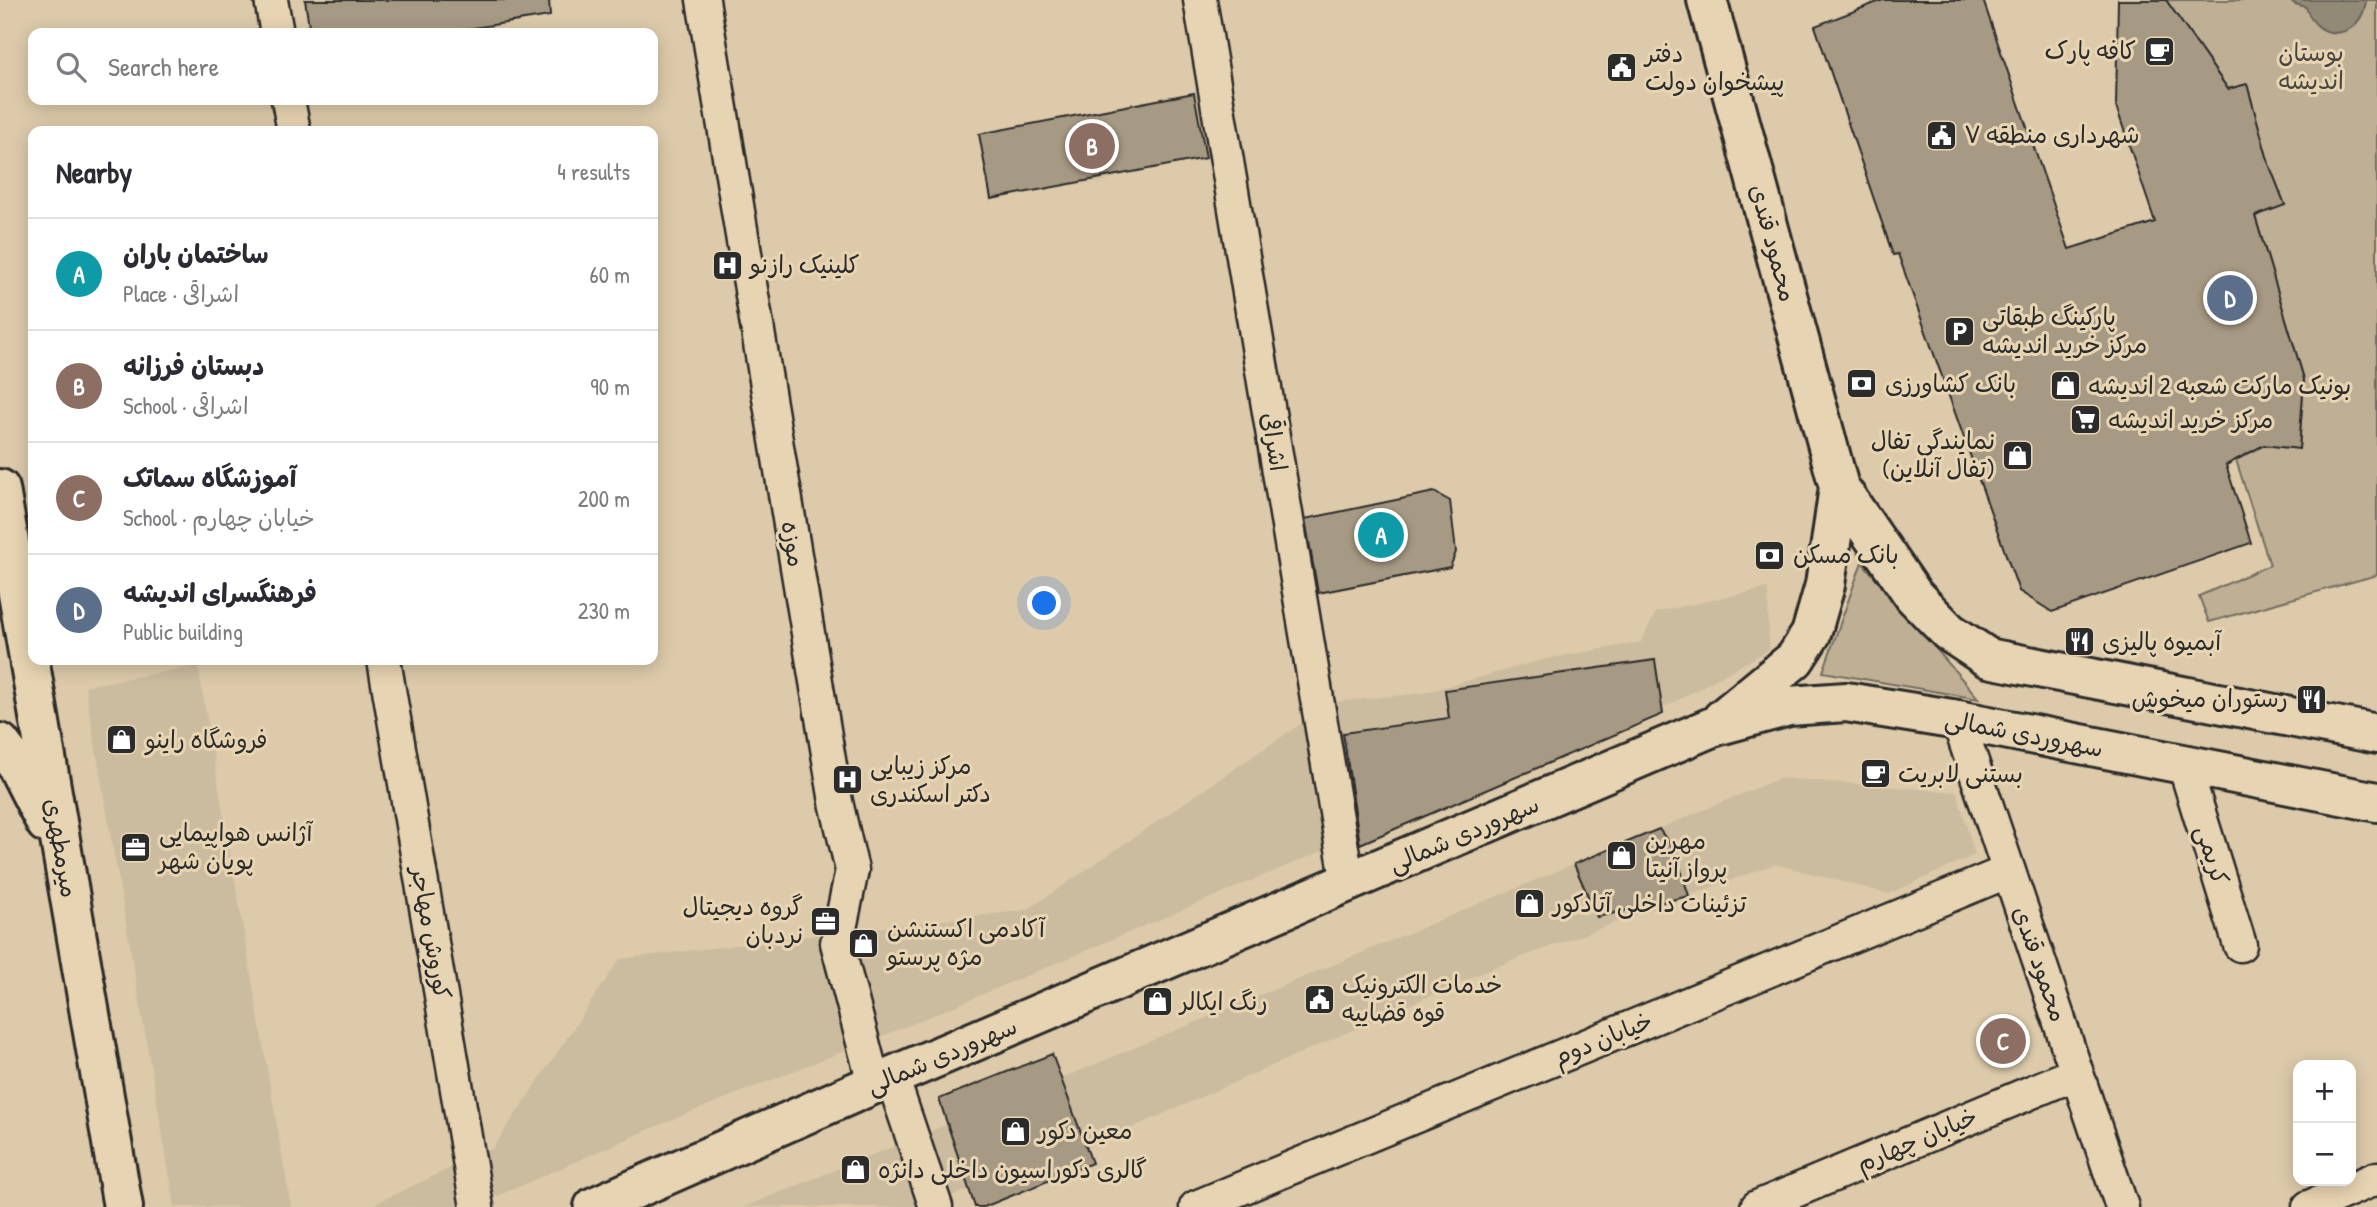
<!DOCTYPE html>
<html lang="en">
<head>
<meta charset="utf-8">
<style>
	body { margin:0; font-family:"Patrick Hand","Playpen Sans Arabic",sans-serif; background:#f2f2f3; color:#2b2b33 }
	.controls { position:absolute; right:21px; bottom:21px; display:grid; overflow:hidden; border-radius:14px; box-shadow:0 4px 18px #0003 }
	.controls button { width:63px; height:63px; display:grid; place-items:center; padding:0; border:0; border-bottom:2px solid #e1e1e2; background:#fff; color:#2b2b33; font:35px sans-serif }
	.you { position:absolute; left:1045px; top:604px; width:24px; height:24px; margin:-18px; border:5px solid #fff; border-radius:50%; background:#1a73e8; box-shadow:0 0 0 10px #1a73e833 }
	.badge { display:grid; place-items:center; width:46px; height:46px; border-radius:50%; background:#2b2b2b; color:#fff; font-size:23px; font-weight:700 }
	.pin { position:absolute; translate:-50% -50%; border:4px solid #fff; box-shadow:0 2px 7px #0006 }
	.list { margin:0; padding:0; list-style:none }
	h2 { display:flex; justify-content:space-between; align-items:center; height:91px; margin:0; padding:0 28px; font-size:30px }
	h2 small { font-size:23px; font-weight:400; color:#7c7c81 }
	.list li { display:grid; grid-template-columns:46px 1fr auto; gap:21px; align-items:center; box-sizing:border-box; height:112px; padding:0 28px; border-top:2px solid #e1e1e2 }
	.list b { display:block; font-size:26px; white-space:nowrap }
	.list p { margin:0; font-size:23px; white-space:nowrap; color:#7c7c81 }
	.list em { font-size:23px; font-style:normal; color:#7c7c81 }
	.icon { flex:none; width:38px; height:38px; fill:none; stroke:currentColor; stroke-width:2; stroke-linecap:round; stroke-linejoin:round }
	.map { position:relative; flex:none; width:2377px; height:1207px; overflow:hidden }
	.search { position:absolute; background:#fff; box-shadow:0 4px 18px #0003; left:28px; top:28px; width:630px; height:77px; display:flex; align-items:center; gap:18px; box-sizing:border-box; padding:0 24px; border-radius:14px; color:#7c7c81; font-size:26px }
	.panel { position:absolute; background:#fff; box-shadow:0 4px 18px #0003; left:28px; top:126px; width:630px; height:539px; border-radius:14px }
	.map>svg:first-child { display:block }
	.built { fill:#ccbc9f }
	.green { fill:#beaf95; stroke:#746d60; stroke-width:2 }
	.water { fill:#938977; stroke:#696359; stroke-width:2 }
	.building { fill:#a79a84; stroke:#2b2b2b; stroke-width:2 }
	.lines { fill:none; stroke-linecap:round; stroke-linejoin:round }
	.street-casing { stroke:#2b2b2b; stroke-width:37 }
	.secondary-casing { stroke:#2b2b2b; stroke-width:44 }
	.street { stroke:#e7d4b2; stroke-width:32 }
	.secondary { stroke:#e7d4b2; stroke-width:38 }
	.labels { text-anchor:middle; stroke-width:6; stroke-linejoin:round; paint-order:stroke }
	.poi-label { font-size:24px; fill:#2b2b2b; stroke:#e7d4b2; text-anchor:start }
	.park-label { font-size:24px; fill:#484540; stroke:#e7d4b2 }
	.street-label { font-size:24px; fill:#2b2b2b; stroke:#e7d4b2 }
</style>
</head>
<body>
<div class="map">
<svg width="2377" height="1207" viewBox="0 0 2377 1207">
	<rect width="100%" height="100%" fill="#dccaaa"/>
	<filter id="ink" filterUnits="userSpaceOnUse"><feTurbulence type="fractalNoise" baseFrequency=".0143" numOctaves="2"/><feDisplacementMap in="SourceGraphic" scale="14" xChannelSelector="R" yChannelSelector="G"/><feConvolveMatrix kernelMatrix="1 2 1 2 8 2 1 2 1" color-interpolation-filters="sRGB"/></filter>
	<g filter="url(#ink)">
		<path class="built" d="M1768,588L1769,650L1671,704L912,1024L659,1125L472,1207H368L493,1148L620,959L1027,910L1333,702L1423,693L1541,660L1641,642L1656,612Z
			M198,666L291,1207H175L85,686Z
			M1780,778L1957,792L1975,855L1889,894L1775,864L1495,967L1091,1146L921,1207H744L1062,1078Z"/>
		<path class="green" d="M2166,0H2377V575L2209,622L2199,596L2270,565L2236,460L2264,445L2299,449L2304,379L2255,216L2285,205L2269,164L2247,85L2228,89Z
			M1862,562L1979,699L1823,672Z"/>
		<path class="water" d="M2290,0H2366V1C2361,40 2317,44 2306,7L2295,4Z"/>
		<path class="building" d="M305,0H549L550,16L442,33H310Z
			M1883,0H1983L2069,249L2155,222L2116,106L2118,0H2166L2228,89L2247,84L2269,164L2285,205L2255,216L2304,379L2299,449L2264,445L2226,465L2251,543L2052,612L2019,591L1898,254L1893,255L1815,26Z
			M1194,93L1206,158L991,199L979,134Z
			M1434,492L1450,501L1456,552L1450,567L1318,593L1305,519Z
			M1655,660L1663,714L1360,844L1343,733L1449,718L1445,690Z
			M1659,829L1675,851L1689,896L1597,917L1574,864Z
			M1052,1054L1092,1163L984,1207H975L939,1099Z"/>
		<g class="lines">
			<defs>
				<path id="street" d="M271,0L277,33
					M703,0L836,802L852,870L837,943L874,1084
					M1200,0L1348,884
					M288,100L294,131
					M384,660L477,1207
					M1958,720L2122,1207
					M2184,764L2240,945
					M892,1077L936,1207
					M1196,1207L2009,871
					M1757,1207L2077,1073
					M2309,1207L2377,1178"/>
				<path id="secondary" d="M1707,0L1839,487L1914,596L1949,632L1988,658L2377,734
					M0,489L123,1207
					M1722,719L1795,659L1811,634L1825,585L1839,487
					M0,743L16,764L46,823
					M594,1207L874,1084L1712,727L1789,706L1846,702L1958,720L2377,802"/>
			</defs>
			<use href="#street" class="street-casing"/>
			<use href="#secondary" class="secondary-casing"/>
			<use href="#street" class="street"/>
			<use href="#secondary" class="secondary"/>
		</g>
	</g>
	<defs>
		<symbol id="cafe-square" viewBox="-11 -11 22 22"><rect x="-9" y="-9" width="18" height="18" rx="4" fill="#2b2b2b" stroke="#e7d4b2"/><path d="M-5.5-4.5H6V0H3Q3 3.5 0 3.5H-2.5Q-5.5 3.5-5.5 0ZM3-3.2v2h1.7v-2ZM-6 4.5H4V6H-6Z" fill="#fff"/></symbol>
		<symbol id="civic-square" viewBox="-11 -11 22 22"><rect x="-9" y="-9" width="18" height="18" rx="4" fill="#2b2b2b" stroke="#e7d4b2"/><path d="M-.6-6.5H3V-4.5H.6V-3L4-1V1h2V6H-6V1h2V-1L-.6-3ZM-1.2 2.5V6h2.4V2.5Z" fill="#fff"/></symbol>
		<symbol id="hospital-square" viewBox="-11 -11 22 22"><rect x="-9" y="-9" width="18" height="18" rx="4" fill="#2b2b2b" stroke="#e7d4b2"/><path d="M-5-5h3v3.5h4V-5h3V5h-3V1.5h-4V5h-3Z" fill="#fff"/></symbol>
		<symbol id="parking-square" viewBox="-11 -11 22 22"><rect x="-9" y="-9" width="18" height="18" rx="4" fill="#2b2b2b" stroke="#e7d4b2"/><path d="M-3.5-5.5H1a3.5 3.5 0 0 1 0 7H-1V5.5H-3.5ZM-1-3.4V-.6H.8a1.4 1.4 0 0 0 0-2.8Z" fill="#fff"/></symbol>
		<symbol id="bank-square" viewBox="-11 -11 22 22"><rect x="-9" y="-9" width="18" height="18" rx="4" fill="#2b2b2b" stroke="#e7d4b2"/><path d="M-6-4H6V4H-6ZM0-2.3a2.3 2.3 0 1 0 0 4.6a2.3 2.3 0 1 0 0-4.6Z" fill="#fff"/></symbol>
		<symbol id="shop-square" viewBox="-11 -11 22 22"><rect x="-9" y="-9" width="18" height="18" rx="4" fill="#2b2b2b" stroke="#e7d4b2"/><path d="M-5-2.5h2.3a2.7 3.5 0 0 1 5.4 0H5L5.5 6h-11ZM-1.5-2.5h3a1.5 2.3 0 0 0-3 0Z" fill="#fff"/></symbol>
		<symbol id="supermarket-square" viewBox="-11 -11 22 22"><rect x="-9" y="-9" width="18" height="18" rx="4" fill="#2b2b2b" stroke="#e7d4b2"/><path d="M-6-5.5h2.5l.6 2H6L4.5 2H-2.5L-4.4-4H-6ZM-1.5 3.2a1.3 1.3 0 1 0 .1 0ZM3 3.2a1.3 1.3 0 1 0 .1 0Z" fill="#fff"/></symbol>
		<symbol id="restaurant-square" viewBox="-11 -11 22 22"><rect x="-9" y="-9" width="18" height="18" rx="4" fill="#2b2b2b" stroke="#e7d4b2"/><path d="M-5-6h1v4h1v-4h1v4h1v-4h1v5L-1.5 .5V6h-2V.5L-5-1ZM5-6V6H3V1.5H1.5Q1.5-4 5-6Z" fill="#fff"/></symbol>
		<symbol id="office-square" viewBox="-11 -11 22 22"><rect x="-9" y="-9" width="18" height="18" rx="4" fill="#2b2b2b" stroke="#e7d4b2"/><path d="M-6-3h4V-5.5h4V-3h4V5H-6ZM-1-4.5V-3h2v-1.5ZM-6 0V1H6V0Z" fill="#fff"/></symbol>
	</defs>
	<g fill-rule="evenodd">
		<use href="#cafe-square" x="2142" y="34" width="35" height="35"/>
		<use href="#civic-square" x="1604" y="50" width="35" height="35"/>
		<use href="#civic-square" x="1924" y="118" width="35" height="35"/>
		<use href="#hospital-square" x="710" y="248" width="35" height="35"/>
		<use href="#parking-square" x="1942" y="314" width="35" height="35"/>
		<use href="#bank-square" x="1844" y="366" width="35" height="35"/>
		<use href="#shop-square" x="2048" y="368" width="35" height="35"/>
		<use href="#supermarket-square" x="2068" y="402" width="35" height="35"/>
		<use href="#shop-square" x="2000" y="438" width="35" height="35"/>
		<use href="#bank-square" x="1752" y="538" width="35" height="35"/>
		<use href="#restaurant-square" x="2062" y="624" width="35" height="35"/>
		<use href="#restaurant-square" x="2294" y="682" width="35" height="35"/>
		<use href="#shop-square" x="104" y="722" width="35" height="35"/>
		<use href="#cafe-square" x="1858" y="756" width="35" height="35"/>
		<use href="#hospital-square" x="830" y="762" width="35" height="35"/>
		<use href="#office-square" x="118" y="830" width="35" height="35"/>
		<use href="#shop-square" x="1604" y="838" width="35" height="35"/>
		<use href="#shop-square" x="1512" y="886" width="35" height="35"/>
		<use href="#office-square" x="808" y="904" width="35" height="35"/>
		<use href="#shop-square" x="846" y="926" width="35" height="35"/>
		<use href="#civic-square" x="1302" y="982" width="35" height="35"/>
		<use href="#shop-square" x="1140" y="984" width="35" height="35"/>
		<use href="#shop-square" x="998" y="1114" width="35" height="35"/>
		<use href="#shop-square" x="838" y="1152" width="35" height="35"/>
	</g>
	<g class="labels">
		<g class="poi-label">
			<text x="2136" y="59" text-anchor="end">کافه پارک</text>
			<text x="1645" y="62">دفتر<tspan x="1645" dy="28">پیشخوان دولت</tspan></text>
			<text x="1964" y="143">شهرداری منطقه ۷</text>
			<text x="750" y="273">کلینیک رازنو</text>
			<text x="1982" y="325">پارکینگ طبقاتی<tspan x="1982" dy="28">مرکز خرید اندیشه</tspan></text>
			<text x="1885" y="392">بانک کشاورزی</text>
			<text x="2088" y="394">بونیک مارکت شعبه 2 اندیشه</text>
			<text x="2108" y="428">مرکز خرید اندیشه</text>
			<text x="1995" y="449" text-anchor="end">نمایندگی تفال<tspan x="1995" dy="28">(تفال آنلاین)</tspan></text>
			<text x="1793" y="563">بانک مسکن</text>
			<text x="2102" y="650">آبمیوه پالیزی</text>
			<text x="2288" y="707" text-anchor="end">رستوران میخوش</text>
			<text x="145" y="748">فروشگاه راینو</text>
			<text x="870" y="774">مرکز زیبایی<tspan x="870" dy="28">دکتر اسکندری</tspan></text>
			<text x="1898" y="782">بستنی لابریت</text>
			<text x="159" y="841">آژانس هواپیمایی<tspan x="159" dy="28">پویان شهر</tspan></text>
			<text x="1645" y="849">مهرین<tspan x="1645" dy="28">پرواز آنیتا</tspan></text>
			<text x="1553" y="912">تزئینات داخلی آتادکور</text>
			<text x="803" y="915" text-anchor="end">گروه دیجیتال<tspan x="803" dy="28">نردبان</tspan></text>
			<text x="887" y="937">آکادمی اکستنشن<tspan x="887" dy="28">مژه پرستو</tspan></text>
			<text x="1342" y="993">خدمات الکترونیک<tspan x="1342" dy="28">قوه قضاییه</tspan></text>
			<text x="1180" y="1010">رنگ ایکالر</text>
			<text x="1038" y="1139">معین دکور</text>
			<text x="878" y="1178">گالری دکوراسیون داخلی دانژه</text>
		</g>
		<g class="park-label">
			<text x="2311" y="61">بوستان<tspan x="2311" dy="28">اندیشه</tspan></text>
		</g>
		<g class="street-label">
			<text transform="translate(1773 243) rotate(75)" y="8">محمود قندی</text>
			<text transform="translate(1274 442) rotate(81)" y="8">اشراقی</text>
			<text transform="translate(793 544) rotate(81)" y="8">موزه</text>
			<text transform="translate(2024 734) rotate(11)" y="8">سهروردی شمالی</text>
			<text transform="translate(1464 834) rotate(-23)" y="8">سهروردی شمالی</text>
			<text transform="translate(61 848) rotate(80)" y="8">میرمطهری</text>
			<text transform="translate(2212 855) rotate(73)" y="8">کریمی</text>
			<text transform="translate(431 933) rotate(80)" y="8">کوروش مهاجر</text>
			<text transform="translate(2040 964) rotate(71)" y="8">محمود قندی</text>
			<text transform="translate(1603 1039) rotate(-22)" y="8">خیابان دوم</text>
			<text transform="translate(942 1056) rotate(-23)" y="8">سهروردی شمالی</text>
			<text transform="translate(1917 1140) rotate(-23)" y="8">خیابان چهارم</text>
		</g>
	</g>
</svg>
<div class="controls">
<button>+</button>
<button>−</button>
</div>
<div class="you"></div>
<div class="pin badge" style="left:1381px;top:535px;background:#0f9aa8">A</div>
<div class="pin badge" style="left:1092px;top:146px;background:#8d6e63">B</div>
<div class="pin badge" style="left:2003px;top:1041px;background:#8d6e63">C</div>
<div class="pin badge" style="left:2230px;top:298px;background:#5c6f8a">D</div>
<div class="search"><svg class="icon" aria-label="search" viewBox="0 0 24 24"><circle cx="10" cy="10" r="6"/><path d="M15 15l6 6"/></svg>Search here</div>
<section class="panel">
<h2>Nearby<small>4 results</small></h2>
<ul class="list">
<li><span class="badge" style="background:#0f9aa8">A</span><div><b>ساختمان باران</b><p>Place · اشراقی</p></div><em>60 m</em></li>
<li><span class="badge" style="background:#8d6e63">B</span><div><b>دبستان فرزانه</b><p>School · اشراقی</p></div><em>90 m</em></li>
<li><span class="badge" style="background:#8d6e63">C</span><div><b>آموزشگاه سماتک</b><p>School · خیابان چهارم</p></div><em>200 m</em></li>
<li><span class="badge" style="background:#5c6f8a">D</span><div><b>فرهنگسرای اندیشه</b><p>Public building</p></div><em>230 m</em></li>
</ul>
</section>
</div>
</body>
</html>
